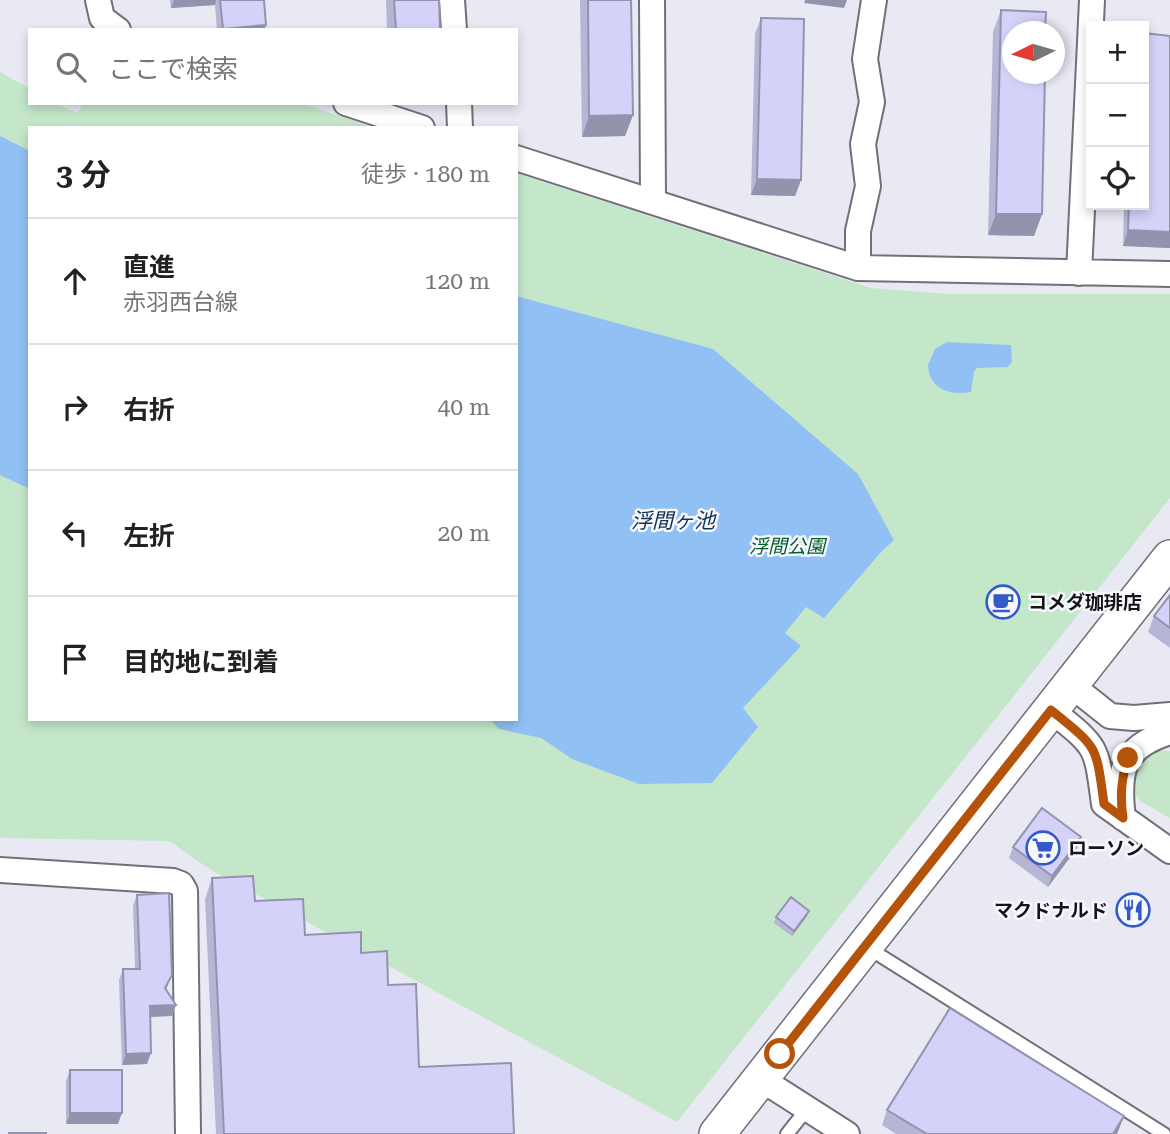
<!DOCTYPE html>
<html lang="ja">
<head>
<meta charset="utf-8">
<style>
	body { margin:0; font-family:"Roboto Serif","Noto Sans JP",serif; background:#f6f6f6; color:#222 }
	.controls { position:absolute; right:21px; top:21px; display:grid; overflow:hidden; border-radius:0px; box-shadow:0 4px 10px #0003 }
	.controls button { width:63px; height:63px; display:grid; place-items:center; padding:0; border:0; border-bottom:2px solid #e0e0e0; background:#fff; color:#222; font:35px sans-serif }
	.compass { position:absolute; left:1002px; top:21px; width:63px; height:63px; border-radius:50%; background:#fff; box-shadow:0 4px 10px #0003; rotate:265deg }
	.stop { position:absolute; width:21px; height:21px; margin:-16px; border:5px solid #b45309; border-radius:50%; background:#fff }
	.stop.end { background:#b45309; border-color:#fff; box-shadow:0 2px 7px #0008 }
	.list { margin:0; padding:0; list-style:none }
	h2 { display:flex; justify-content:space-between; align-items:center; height:91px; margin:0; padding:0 28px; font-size:30px }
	h2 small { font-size:23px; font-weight:400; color:#767676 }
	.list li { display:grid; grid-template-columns:46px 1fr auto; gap:21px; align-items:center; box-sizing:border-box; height:126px; padding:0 28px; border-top:2px solid #e0e0e0 }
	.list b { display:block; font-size:26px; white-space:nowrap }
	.list p { margin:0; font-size:23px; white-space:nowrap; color:#767676 }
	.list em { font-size:23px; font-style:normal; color:#767676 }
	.icon { flex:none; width:38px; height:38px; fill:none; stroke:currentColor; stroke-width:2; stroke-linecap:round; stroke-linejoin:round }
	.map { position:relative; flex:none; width:1170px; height:1134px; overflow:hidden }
	.search { position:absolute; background:#fff; box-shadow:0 4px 10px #0003; left:28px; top:28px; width:490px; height:77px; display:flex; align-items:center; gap:18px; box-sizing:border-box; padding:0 24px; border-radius:0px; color:#767676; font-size:26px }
	.panel { position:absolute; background:#fff; box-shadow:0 4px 10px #0003; left:28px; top:126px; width:490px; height:595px; border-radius:0px }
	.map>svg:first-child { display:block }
	.green { fill:#c4e7c9 }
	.water { fill:#91c1f4 }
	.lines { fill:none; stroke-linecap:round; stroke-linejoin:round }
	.lane-casing { stroke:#70707a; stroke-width:16 }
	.street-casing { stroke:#70707a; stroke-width:28 }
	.secondary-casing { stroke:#70707a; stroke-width:38 }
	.lane { stroke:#fff; stroke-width:12 }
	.street { stroke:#fff; stroke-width:24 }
	.secondary { stroke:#fff; stroke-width:35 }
	.wall { fill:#b6b5d6 }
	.shaded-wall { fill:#9493ae }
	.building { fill:#d4d2f9; stroke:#9493ae; stroke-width:2 }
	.route { stroke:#b45309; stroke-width:9 }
	.labels { text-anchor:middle; stroke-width:5; stroke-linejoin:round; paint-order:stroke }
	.park-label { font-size:19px; font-style:italic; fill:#005d25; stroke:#f7f7fe }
	.poi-label { font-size:19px; font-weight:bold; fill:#141418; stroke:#f7f7fe; text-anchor:start }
	.water-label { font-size:21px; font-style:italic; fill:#113454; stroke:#f7f7fe }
</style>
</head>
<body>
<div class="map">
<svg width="1170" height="1134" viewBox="0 0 1170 1134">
	<rect width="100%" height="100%" fill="#e9e9f4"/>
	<path class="green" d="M0,72L30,89V103H54L78,113L83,103H300L376,128H30V719H516V173L871,288L949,294H1170V498L677,1122L211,870L169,841L0,838Z
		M1157,749L1170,751V818L1140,801L1134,791L1135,768L1140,759Z"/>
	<path class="water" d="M0,136L30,151V489L0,475Z
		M516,296L713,349L858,474L894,540L882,551L824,618L806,607L785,633L801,646L743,708L758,727L712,783L639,784L572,759L541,738L499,729L490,719H516Z
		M947,342L1011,345L1012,362L1008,367L977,368L974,372L971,392C950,396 929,389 928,365L935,349Z"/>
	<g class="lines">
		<defs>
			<path id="lane" d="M865,946L1164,1134
				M787,1134L807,1109"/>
			<path id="street" d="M98,0L102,18L118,30
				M452,0L454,30
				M652,0L653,201
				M346,103L422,128
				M459,103L460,128
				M516,158L858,268L1170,274
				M858,268V231L868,186L863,144L872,102L865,59L874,0
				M1079,273L1092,0
				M1071,685L1110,716L1134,718L1170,715
				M1051,710C1098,748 1096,744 1104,804L1170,851
				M1123,818C1117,770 1122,747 1170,732
				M0,870L173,881L181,884L185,891L188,1134
				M761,1079L847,1134"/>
			<path id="secondary" d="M717,1134L1170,558"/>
		</defs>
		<use href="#lane" class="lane-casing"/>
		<use href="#street" class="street-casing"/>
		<use href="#secondary" class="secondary-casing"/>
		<use href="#lane" class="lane"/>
		<use href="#street" class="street"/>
		<use href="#secondary" class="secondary"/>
	</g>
	<path class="wall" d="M170,0H264V30H217L215,5L171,8Z
		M386,0H439L440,30H387Z
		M580,0H631L633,115L625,136L582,137Z
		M1001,10L1042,214L1034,236L988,235L993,32Z
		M761,18L801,180L795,196L751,195L755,34Z
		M1124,205H1144L1170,248L1123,246Z
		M1170,595V648L1148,632L1154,616Z
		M1081,837L1077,848L1048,887L1009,858L1013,847Z
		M212,878L255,901L305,935L361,953L388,985L419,1067L514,1134H216L205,899Z
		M137,895L168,986L166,989L176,1005L172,1016L150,1017L147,1064L122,1065L119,980L123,969H135L133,905Z
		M807,916L792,936L774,923L776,917Z
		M70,1070L118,1124H66V1081Z
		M887,1110L1124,1116L1117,1134H896L882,1125Z"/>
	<path class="shaded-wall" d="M174,0H216L215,5L171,8Z
		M805,0H847L844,8L804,3Z
		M266,25L264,30L223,29Z
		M633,115L625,136L582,137L589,116Z
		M757,179L801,180L795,196L751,195Z
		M996,214H1042L1034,236L988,235Z
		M1128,230L1170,232V248L1123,246Z
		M1081,837L1077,848L1048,887L1052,876Z
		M809,911L807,916L792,936L794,931Z
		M176,1005L172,1016L146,1017L150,1006Z
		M151,1053L147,1064L122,1065L126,1054Z
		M70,1113H122L118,1124H66Z
		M1124,1116L1117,1134H1113Z"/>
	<path class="building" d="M220,0H264L266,25L223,29Z
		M394,0H439L440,30H396Z
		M588,0H631L633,115L589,116Z
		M1001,10L1046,12L1045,32H1012V74H1045L1042,214H996Z
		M761,18L804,19L801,180L757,179Z
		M1144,33L1170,36V232L1128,230L1129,205H1144Z
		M1170,595V628L1154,616Z
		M1042,808L1081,837L1052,876L1013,847Z
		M253,876L255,901L303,899L305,935L361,932V953L387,951L388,985L416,984L419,1067L511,1063L514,1134H224L212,878Z
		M169,893L172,975L165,988L176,1005L150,1006L151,1053L126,1054L123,969H140L137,895Z
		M791,897L809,911L794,931L776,917Z
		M950,1008L1124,1116L1113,1134H927L887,1110Z
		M70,1070H122V1113H70Z
		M9,1133H46V1134H9Z"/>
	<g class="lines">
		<path class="route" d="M780,1054L1051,710C1098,748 1096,744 1104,804L1123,818C1120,796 1121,779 1128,758"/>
	</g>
	<defs>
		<symbol id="cafe-ring" viewBox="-11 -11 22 22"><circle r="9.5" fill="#f7f7fe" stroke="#3459c9" stroke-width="1.5"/><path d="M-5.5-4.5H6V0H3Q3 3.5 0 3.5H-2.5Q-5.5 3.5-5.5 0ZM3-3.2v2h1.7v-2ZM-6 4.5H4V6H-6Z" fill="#3459c9"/></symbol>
		<symbol id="supermarket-ring" viewBox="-11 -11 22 22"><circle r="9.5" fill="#f7f7fe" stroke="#3459c9" stroke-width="1.5"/><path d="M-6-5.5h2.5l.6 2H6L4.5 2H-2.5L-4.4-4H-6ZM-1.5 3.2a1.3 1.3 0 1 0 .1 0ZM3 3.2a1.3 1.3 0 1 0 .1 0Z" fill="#3459c9"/></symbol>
		<symbol id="restaurant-ring" viewBox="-11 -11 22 22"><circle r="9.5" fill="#f7f7fe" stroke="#3459c9" stroke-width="1.5"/><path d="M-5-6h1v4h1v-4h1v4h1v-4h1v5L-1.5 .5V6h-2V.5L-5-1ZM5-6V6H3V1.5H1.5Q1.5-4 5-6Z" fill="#3459c9"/></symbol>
	</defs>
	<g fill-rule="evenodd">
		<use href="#cafe-ring" x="984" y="583" width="38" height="38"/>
		<use href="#supermarket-ring" x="1024" y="829" width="38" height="38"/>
		<use href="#restaurant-ring" x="1114" y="891" width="38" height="38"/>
	</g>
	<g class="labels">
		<g class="park-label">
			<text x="787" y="553">浮間公園</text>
		</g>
		<g class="poi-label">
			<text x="1028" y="609">コメダ珈琲店</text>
			<text x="1068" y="855">ローソン</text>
			<text x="1108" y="917" text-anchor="end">マクドナルド</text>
		</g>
		<g class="water-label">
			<text x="673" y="528">浮間ヶ池</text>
		</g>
	</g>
</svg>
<div class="controls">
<button>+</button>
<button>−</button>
<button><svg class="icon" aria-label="locate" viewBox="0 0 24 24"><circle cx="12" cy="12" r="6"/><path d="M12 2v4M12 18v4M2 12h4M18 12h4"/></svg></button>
</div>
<svg class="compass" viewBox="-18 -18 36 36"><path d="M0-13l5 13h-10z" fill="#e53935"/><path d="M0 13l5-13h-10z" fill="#767676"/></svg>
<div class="stop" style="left:780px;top:1054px"></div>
<div class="stop end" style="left:1128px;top:758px"></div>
<div class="search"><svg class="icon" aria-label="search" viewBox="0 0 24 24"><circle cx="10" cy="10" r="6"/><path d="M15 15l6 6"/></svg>ここで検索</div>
<section class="panel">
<h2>3 分<small>徒歩 · 180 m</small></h2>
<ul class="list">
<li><svg class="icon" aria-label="ahead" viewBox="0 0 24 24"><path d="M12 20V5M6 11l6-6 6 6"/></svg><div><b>直進</b><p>赤羽西台線</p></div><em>120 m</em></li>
<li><svg class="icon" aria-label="right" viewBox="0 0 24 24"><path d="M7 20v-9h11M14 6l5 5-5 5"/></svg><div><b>右折</b></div><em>40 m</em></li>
<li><svg class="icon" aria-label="left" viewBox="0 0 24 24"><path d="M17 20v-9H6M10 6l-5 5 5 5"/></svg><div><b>左折</b></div><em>20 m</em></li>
<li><svg class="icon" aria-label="arrive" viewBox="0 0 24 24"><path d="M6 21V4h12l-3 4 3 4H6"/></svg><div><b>目的地に到着</b></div></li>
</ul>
</section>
</div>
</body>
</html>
